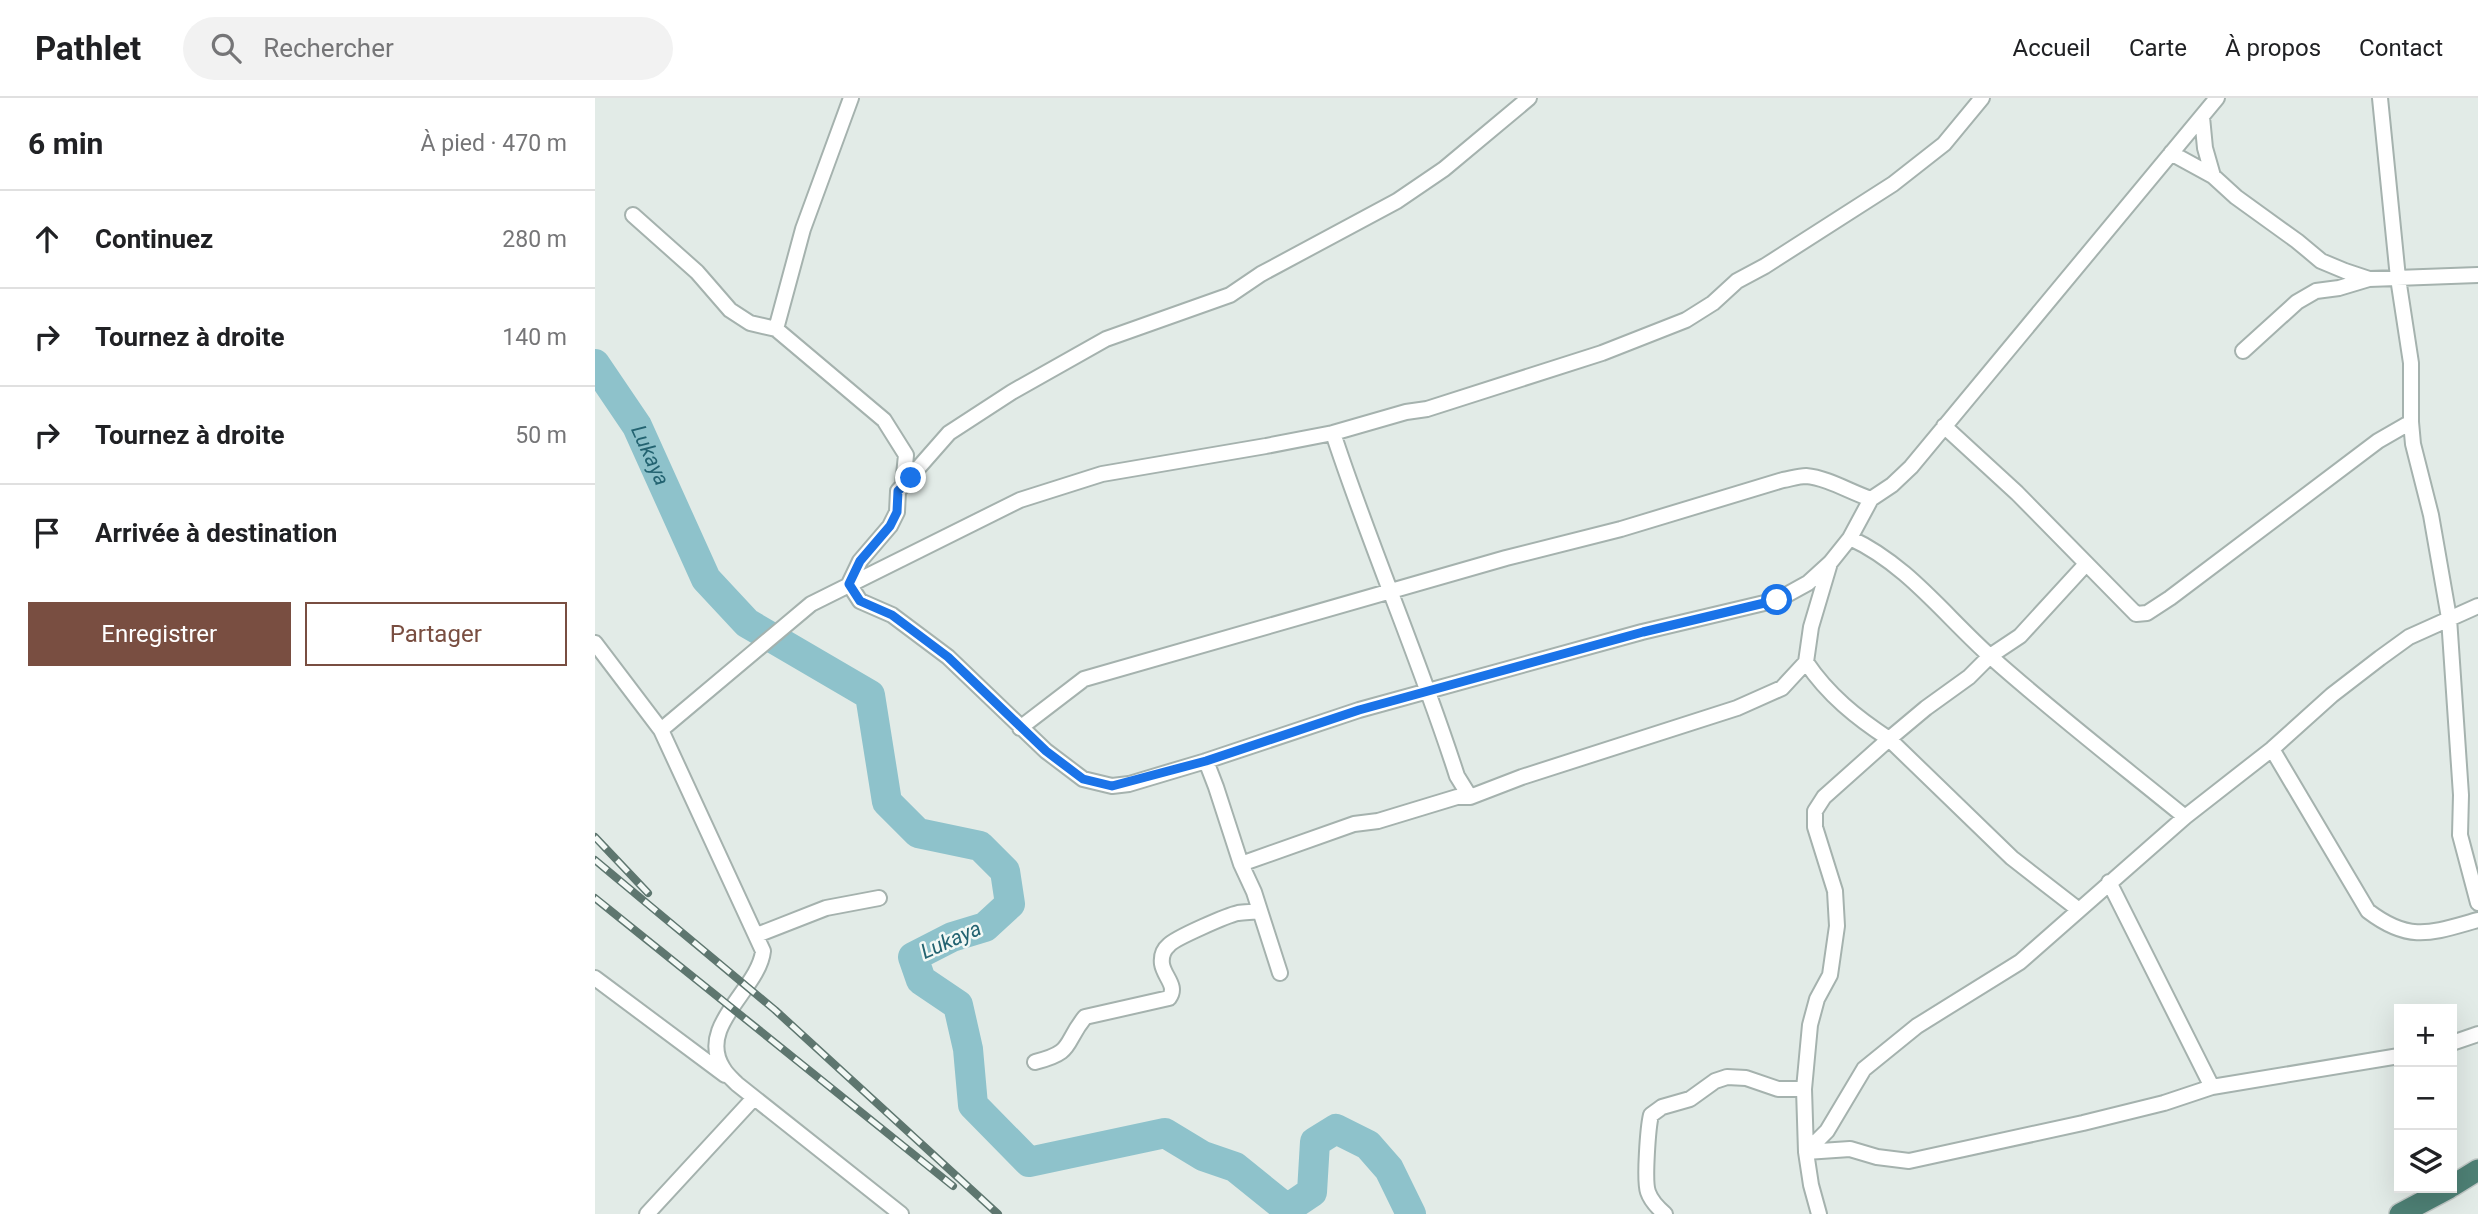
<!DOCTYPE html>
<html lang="fr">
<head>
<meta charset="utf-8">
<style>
	body { margin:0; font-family:Roboto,sans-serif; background:#f2f2f2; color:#202124 }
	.controls { position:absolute; right:21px; bottom:21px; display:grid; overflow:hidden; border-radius:0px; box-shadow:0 7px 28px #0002 }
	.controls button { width:63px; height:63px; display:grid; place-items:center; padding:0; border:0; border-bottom:2px solid #e0e0e0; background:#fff; color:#202124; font:35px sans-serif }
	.stop { position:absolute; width:21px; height:21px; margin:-16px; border:5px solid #1a73e8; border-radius:50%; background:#fff }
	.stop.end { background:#1a73e8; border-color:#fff; box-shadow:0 2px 7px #0008 }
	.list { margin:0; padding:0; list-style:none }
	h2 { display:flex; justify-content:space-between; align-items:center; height:91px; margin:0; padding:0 28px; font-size:30px }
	h2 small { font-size:23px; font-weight:400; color:#757577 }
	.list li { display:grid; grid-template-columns:46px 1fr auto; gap:21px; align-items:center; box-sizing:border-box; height:98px; padding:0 28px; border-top:2px solid #e0e0e0 }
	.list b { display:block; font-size:26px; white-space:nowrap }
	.list em { font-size:23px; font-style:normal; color:#757577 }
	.actions { display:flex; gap:14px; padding:21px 28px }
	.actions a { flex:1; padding:16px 0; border:2px solid #794e41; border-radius:0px; text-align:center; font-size:24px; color:#794e41 }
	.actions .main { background:#794e41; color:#fff }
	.icon { flex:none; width:38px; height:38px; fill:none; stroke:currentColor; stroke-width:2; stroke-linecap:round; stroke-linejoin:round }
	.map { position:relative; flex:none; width:1883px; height:1116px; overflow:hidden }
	header { display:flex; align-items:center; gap:42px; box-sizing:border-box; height:98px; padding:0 35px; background:#fff; border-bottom:2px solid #e0e0e0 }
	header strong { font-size:33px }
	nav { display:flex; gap:38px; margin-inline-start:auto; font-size:24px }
	.search { width:490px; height:63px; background:#f2f2f2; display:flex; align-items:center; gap:18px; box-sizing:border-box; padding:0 24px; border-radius:38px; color:#757577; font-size:26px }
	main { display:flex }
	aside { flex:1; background:#fff }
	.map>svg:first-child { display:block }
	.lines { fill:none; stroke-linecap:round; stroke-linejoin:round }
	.river { stroke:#8ec2cb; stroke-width:30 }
	.minor-casing { stroke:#a5b2ae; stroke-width:18 }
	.trunk-casing { stroke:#c1c8c6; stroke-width:24 }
	.minor { stroke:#fff; stroke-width:14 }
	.trunk { stroke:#4e8075; stroke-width:21 }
	.rail-casing { stroke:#5e766f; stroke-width:8 }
	.rail { stroke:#f2f8f5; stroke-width:5; stroke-dasharray:16; stroke-linecap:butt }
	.route { stroke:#1a73e8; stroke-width:9 }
	.labels { text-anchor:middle; stroke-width:5; stroke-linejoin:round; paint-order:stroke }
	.water-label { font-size:21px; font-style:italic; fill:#236371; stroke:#f2f8f5 }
</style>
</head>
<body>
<header>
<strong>Pathlet</strong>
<div class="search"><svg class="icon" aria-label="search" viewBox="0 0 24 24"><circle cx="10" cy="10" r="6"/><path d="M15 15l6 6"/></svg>Rechercher</div>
<nav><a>Accueil</a><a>Carte</a><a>À propos</a><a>Contact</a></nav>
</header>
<main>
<aside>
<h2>6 min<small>À pied · 470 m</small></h2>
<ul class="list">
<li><svg class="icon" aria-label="ahead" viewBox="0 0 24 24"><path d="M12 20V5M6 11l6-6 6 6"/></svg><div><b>Continuez</b></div><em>280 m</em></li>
<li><svg class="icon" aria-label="right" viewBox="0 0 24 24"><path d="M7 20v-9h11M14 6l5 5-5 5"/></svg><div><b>Tournez à droite</b></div><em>140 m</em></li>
<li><svg class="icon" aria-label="right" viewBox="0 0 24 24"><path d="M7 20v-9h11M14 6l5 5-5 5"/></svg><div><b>Tournez à droite</b></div><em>50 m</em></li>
<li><svg class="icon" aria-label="arrive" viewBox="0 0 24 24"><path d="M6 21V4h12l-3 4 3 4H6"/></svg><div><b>Arrivée à destination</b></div></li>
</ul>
<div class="actions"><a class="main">Enregistrer</a><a>Partager</a></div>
</aside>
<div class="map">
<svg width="1883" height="1116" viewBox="0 0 1883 1116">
	<rect width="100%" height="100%" fill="#e2ebe7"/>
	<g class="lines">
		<path class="river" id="s1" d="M0,266L42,328L111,481L152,525L275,597L292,704L323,735L385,748L410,773L415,806L390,829L357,839L318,859L326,882L363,907L373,951L378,1007L434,1064L570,1035L608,1058L640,1069L692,1111L717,1094L720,1044L741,1031L773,1047L794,1071L816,1116"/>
		<defs>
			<path id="minor" d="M934,0L849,71L802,103L666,176L635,197L511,241L417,294L354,335L303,393L302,414L295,428L265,463L254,486L265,503L297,517L353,559L451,653L488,681L517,688L534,686L611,663L764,612L1047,534L1182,502L1213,485L1235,465L1255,440L1276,401L1297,387L1316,369L1622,0
				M1785,0L1803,180L1816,265V324L1818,346L1836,417L1854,520L1866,697L1865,737L1883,805
				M1607,19L1610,50L1618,78
				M1576,55L1618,78L1641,99L1702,143L1726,163L1750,173L1774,181L1883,177
				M38,117L102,174L135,212L155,225L181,231L289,322L311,357L308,387
				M181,231L208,131L256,0
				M1648,253L1702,204L1721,193L1744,190L1774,181
				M1349,328L1422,395L1541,516L1552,515L1575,500L1783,343L1816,324
				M738,335C776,451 825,562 862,678L875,699
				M1255,440C1312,466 1350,518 1396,559C1459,615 1525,666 1590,719
				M1235,465L1216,529L1211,564C1233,597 1262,620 1294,641L1417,760L1484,812
				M0,545L66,632L168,853C164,891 101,928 128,970C131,976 137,981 142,986L306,1116
				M425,630L489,581L911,460L1026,431L1188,382C1195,381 1203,378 1211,378C1233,380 1255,394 1276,401
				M66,632L216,506L425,402L507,376L671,348L738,335L811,314L832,311L1007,255L1091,222L1118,205L1142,183L1170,168L1298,86L1349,46L1387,0
				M1677,651L1773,813C1815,845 1836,835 1883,822
				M611,663L621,689L646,766L659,794L685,875
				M646,766L759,726L783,723L862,699H875L927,679L1142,610L1187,590L1211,564
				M1514,784L1617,989
				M162,837L231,810L284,800
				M0,880L130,977
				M1857,945L1883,936
				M440,964C480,954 468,946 490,919L574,900C583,888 569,879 567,866C566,858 568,852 574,847C580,840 633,817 643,815C650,814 658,814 665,813
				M1211,1054L1232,1033L1269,971L1322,928L1425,864L1590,719L1677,651L1737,597L1785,560L1814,539L1883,508
				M1211,1054L1255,1051L1282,1059L1314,1063L1488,1025L1569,1005L1617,989L1804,958
				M52,1116L159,1000
				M1070,1116C1063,1110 1056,1103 1053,1094C1049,1083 1053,1029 1056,1017L1067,1009L1095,1001L1120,983L1132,979L1151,980L1183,991H1209
				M1224,1116L1216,1087L1211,1054L1209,991L1215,927L1222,901L1235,877L1242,828L1240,793L1220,729V713L1229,699L1294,641L1331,610L1374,579L1395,558L1425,538L1491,466"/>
			<path id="trunk" d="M1857,1088L1883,1072
				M1805,1116L1854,1090"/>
		</defs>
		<use href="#minor" class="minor-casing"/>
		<use href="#trunk" class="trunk-casing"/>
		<use href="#minor" class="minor"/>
		<use href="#trunk" class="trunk"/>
		<defs>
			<path id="rail" d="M0,739L53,795
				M0,762L180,912L403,1116
				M0,800L358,1088"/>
		</defs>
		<use href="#rail" class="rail-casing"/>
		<use href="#rail" class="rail"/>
	</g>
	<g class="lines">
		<path class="route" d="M316,380L303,393L302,414L295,428L265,463L254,486L265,503L297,517L353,559L451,653L488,681L517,688L611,663L764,612L1048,534L1182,502"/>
	</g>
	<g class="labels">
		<g class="water-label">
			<text dy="7" stroke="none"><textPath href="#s1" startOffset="107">Lukaya</textPath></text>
			<text transform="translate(356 842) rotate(-24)" y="7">Lukaya</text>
		</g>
	</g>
</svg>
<div class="controls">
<button>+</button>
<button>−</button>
<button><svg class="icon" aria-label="layers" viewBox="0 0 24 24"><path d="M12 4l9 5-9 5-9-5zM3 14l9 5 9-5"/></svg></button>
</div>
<div class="stop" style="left:1182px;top:502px"></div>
<div class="stop end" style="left:316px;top:380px"></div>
</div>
</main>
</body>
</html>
